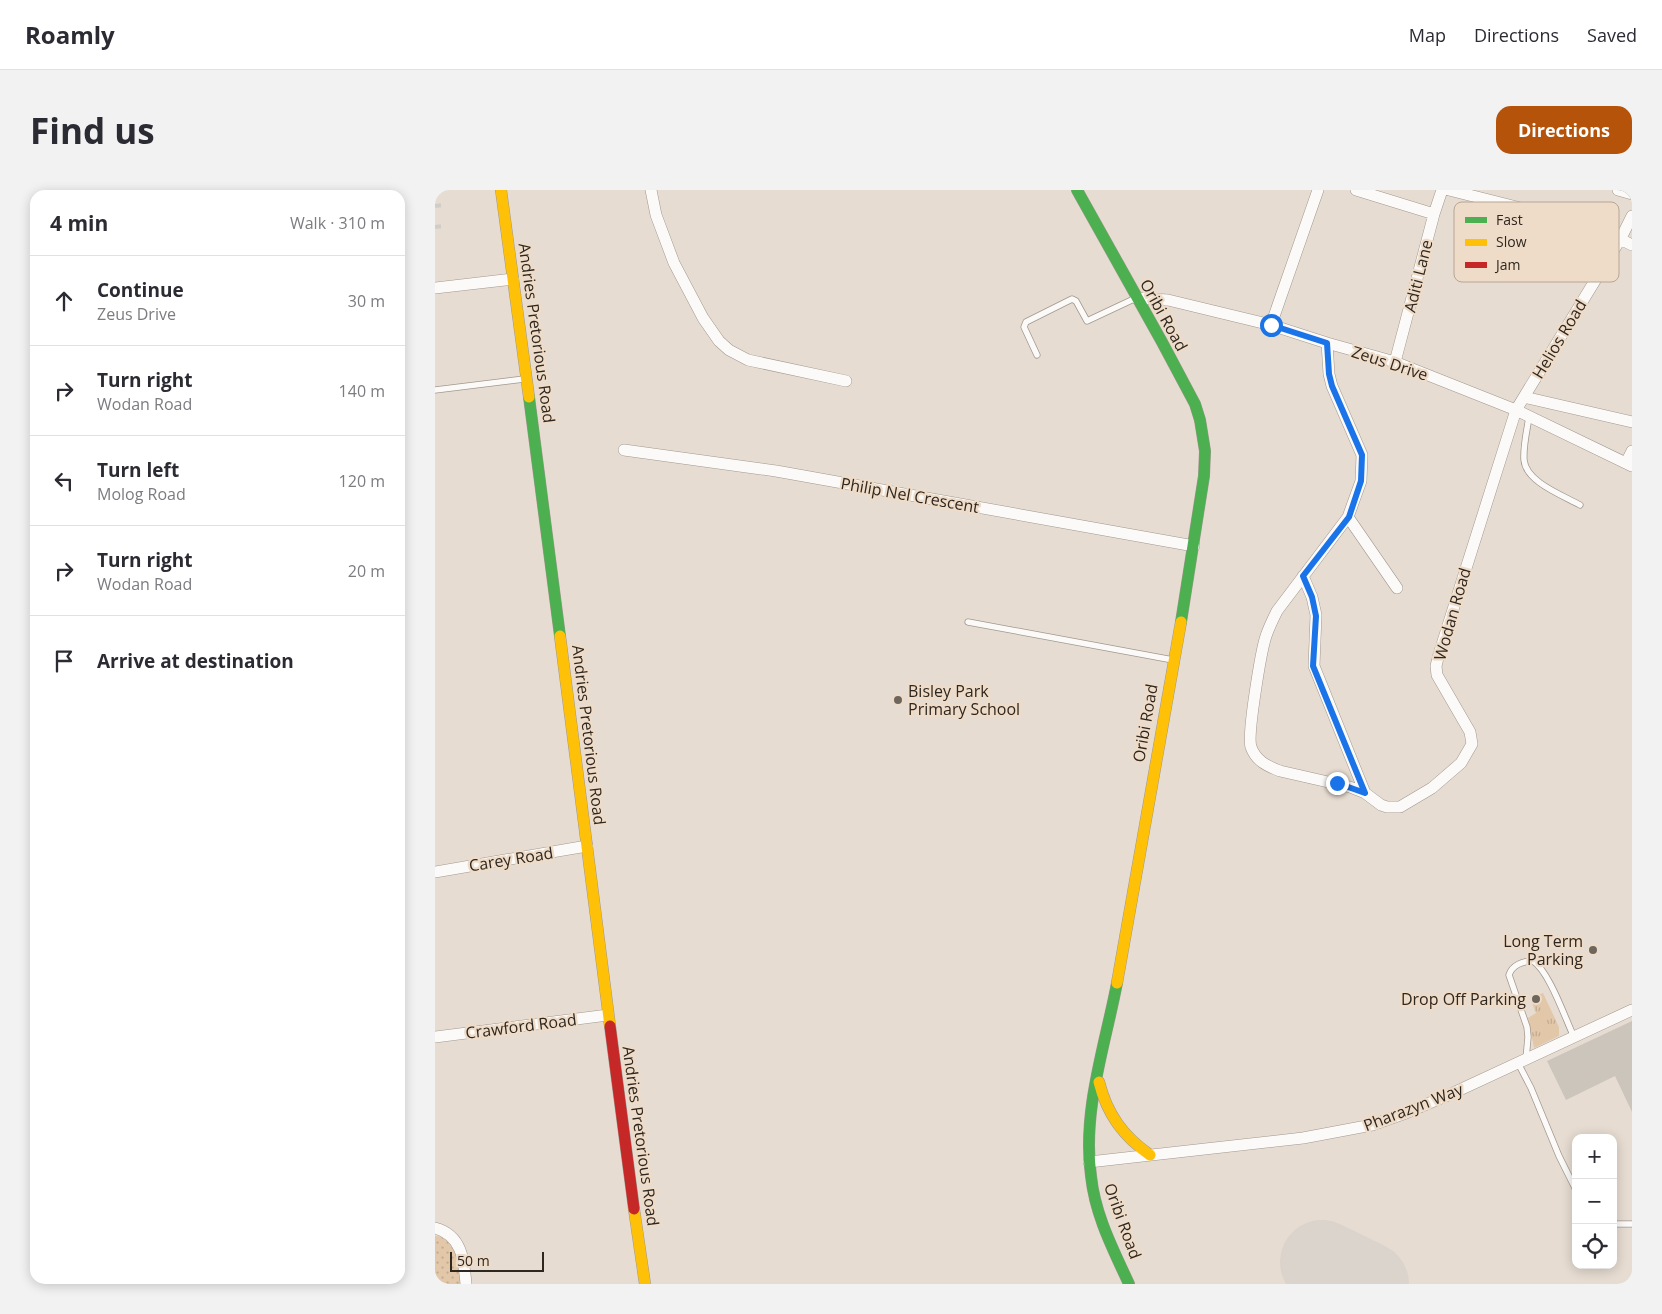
<!DOCTYPE html>
<html lang="en">
<head>
<meta charset="utf-8">
<style>
	body { margin:0; font-family:"Open Sans",sans-serif; background:#f2f2f3; color:#2b2b33 }
	.controls { position:absolute; right:15px; bottom:15px; display:grid; overflow:hidden; border-radius:10px; box-shadow:0 2px 12px #0003 }
	.controls button { width:45px; height:45px; display:grid; place-items:center; padding:0; border:0; border-bottom:1px solid #e1e1e2; background:#fff; color:#2b2b33; font:25px sans-serif }
	.scale { position:absolute; left:15px; bottom:12px; width:94px; box-sizing:border-box; padding-left:5px; border:2px solid #2e271f; border-top:0; font-size:14px; line-height:18px; white-space:nowrap; color:#2e271f; -webkit-text-stroke:4px #efdcc8; paint-order:stroke }
	.stop { position:absolute; width:15px; height:15px; margin:-11px; border:4px solid #1a73e8; border-radius:50%; background:#fff }
	.stop.end { background:#1a73e8; border-color:#fff; box-shadow:0 1px 5px #0008 }
	.list { margin:0; padding:0; list-style:none }
	h2 { display:flex; justify-content:space-between; align-items:center; height:65px; margin:0; padding:0 20px; font-size:21px }
	h2 small { font-size:16px; font-weight:400; color:#7c7c81 }
	.list li { display:grid; grid-template-columns:32px 1fr auto; gap:15px; align-items:center; box-sizing:border-box; height:90px; padding:0 20px; border-top:1px solid #e1e1e2 }
	.list b { display:block; font-size:19px; white-space:nowrap }
	.list p { margin:0; font-size:16px; white-space:nowrap; color:#7c7c81 }
	.list em { font-size:16px; font-style:normal; color:#7c7c81 }
	.icon { flex:none; width:28px; height:28px; fill:none; stroke:currentColor; stroke-width:2; stroke-linecap:round; stroke-linejoin:round }
	.map { position:relative; flex:none; width:1197px; height:1094px; overflow:hidden; border-radius:15px }
	header { display:flex; align-items:center; gap:30px; box-sizing:border-box; height:70px; padding:0 25px; background:#fff; border-bottom:1px solid #e1e1e2 }
	header strong { font-size:24px }
	nav { display:flex; gap:28px; margin-inline-start:auto; font-size:18px }
	.intro { display:flex; align-items:center; justify-content:space-between; box-sizing:border-box; height:120px; padding:0 30px }
	h1 { margin:0; font-size:35px }
	.button { padding:12px 22px; border-radius:15px; background:#b45309; color:#fff; font-size:18px; font-weight:700 }
	main { display:flex; gap:30px; padding:0 30px }
	aside { flex:1; background:#fff; border-radius:15px; box-shadow:0 2px 12px #0003 }
	.map>svg:first-child { display:block }
	.grass { fill:url(#grass-tufts) }
	.park { fill:url(#park-dots) }
	.lines { fill:none; stroke-linecap:round; stroke-linejoin:round }
	.runway { stroke:#dbd4cd; stroke-width:84 }
	.building { fill:#ccc5bc }
	.lane-casing { stroke:#a0988f; stroke-width:7 }
	.street-casing { stroke:#a0988f; stroke-width:12 }
	.fast-casing { stroke:#a0988f; stroke-width:12 }
	.slow-casing { stroke:#a0988f; stroke-width:12 }
	.jam-casing { stroke:#a0988f; stroke-width:12 }
	.lane { stroke:#fbfaf8; stroke-width:5.5 }
	.street { stroke:#fbfaf8; stroke-width:11 }
	.fast { stroke:#4caf50; stroke-width:11 }
	.slow { stroke:#ffc107; stroke-width:11 }
	.jam { stroke:#c62828; stroke-width:11 }
	.rail { stroke:#d0cdc9; stroke-width:4; stroke-dasharray:6 6; stroke-linecap:butt }
	.route { stroke:#1a73e8; stroke-width:6 }
	.poi-dot { fill:#6e665d; stroke:#efdcc8; stroke-width:2 }
	.labels { text-anchor:middle; stroke-width:4.5; stroke-linejoin:round; paint-order:stroke }
	.street-label { font-size:16px; fill:#2e271f; stroke:#efdcc8 }
	.poi-label { font-size:16px; fill:#2e271f; stroke:#efdcc8; text-anchor:end }
	.key { fill:#efdcc8; stroke:#b5a695; stroke-width:1 }
	.key-label { font-size:14px; fill:#2e271f }
</style>
</head>
<body>
<header>
<strong>Roamly</strong>
<nav><a>Map</a><a>Directions</a><a>Saved</a></nav>
</header>
<div class="intro"><h1>Find us</h1><a class="button">Directions</a></div>
<main>
<aside>
<h2>4 min<small>Walk · 310 m</small></h2>
<ul class="list">
<li><svg class="icon" aria-label="ahead" viewBox="0 0 24 24"><path d="M12 20V5M6 11l6-6 6 6"/></svg><div><b>Continue</b><p>Zeus Drive</p></div><em>30 m</em></li>
<li><svg class="icon" aria-label="right" viewBox="0 0 24 24"><path d="M7 20v-9h11M14 6l5 5-5 5"/></svg><div><b>Turn right</b><p>Wodan Road</p></div><em>140 m</em></li>
<li><svg class="icon" aria-label="left" viewBox="0 0 24 24"><path d="M17 20v-9H6M10 6l-5 5 5 5"/></svg><div><b>Turn left</b><p>Molog Road</p></div><em>120 m</em></li>
<li><svg class="icon" aria-label="right" viewBox="0 0 24 24"><path d="M7 20v-9h11M14 6l5 5-5 5"/></svg><div><b>Turn right</b><p>Wodan Road</p></div><em>20 m</em></li>
<li><svg class="icon" aria-label="arrive" viewBox="0 0 24 24"><path d="M6 21V4h12l-3 4 3 4H6"/></svg><div><b>Arrive at destination</b></div></li>
</ul>
</aside>
<div class="map">
<svg width="1197" height="1094" viewBox="0 0 1197 1094">
	<defs>
		<pattern id="grass-tufts" width="24" height="20" patternUnits="userSpaceOnUse" patternTransform="scale(1.25)"><rect width="24" height="20" fill="#e2c7a9"/><path d="M3 7l-1-3M5 7V3M7 7l1-3M15 17l-1-3M17 17v-4M19 17l1-3" fill="none" stroke="#c2ab91"/></pattern>
		<pattern id="park-dots" width="8" height="8" patternUnits="userSpaceOnUse" patternTransform="scale(1.25)"><rect width="8" height="8" fill="#e2c7a9"/><path d="M2 2h.1M6 6h.1" fill="none" stroke="#c2ab91" stroke-width="1.8" stroke-linecap="round"/></pattern>
	</defs>
	<rect width="100%" height="100%" fill="#e6dcd1"/>
	<path class="grass" d="M1108,803L1124,837V846L1099,858L1093,828L1101,823L1095,808Z"/>
	<path class="park" d="M0,1046C24,1046 25,1076 27,1094H0Z"/>
	<g class="lines">
		<path class="runway" d="M887,1072L932,1094"/>
	</g>
	<path class="building" d="M1197,831V922L1180,886L1131,910L1112,871Z"/>
	<g class="lines">
		<defs>
			<path id="lane" d="M602,165L589,137L591,132L637,109L641,111L652,131L701,108
				M0,200L89,189
				M1094,227C1092,240 1088,256 1089,270C1091,292 1127,305 1145,315
				M533,432L738,470
				M1091,869L1093,847L1092,837L1074,785C1077,775 1088,771 1098,771C1114,781 1130,828 1139,847
				M1083,873L1096,898L1124,966L1141,1000
				M1178,1034H1197"/>
			<path id="street" d="M216,0L221,25L239,73L268,128L284,151L294,160L313,170L411,191
				M921,0L999,24
				M1014,0L1141,32L1165,39L1197,55
				M1183,0L1197,4
				M0,98L78,89
				M701,108L733,110L836,135L892,153L960,172L1081,220L1197,276
				M836,135L883,0
				M892,153L894,184L897,196L927,265L926,291L913,327L962,398
				M960,172L999,24L1007,0
				M1089,207L1197,232
				M189,260L341,281L759,356
				M1191,273L1197,261
				M913,327L842,421C838,429 834,437 831,446C826,461 812,545 816,557C821,571 832,576 845,581L915,597L930,603L946,615L952,617H965L997,598L1026,573L1037,554L1035,542L1002,485L1001,476L1004,464L1081,220L1186,48L1197,26
				M868,386L877,407L881,425L879,476L930,603
				M0,682L152,656
				M0,847L173,825
				M654,972L868,948L937,935L971,923L1018,903L1197,820
				M0,1038C27,1045 29,1070 31,1094"/>
			<path id="fast" d="M642,0L727,152L760,214L765,230L770,261L769,286L746,432
				M94,207L125,446
				M682,793C670,856 647,921 656,986C660,1025 678,1059 694,1094"/>
			<path id="slow" d="M66,0L94,207
				M125,446L175,836
				M682,793L746,432
				M664,892C672,924 688,946 715,965
				M199,1019L210,1094"/>
			<path id="jam" d="M175,836L199,1019"/>
		</defs>
		<use href="#lane" class="lane-casing"/>
		<use href="#street" class="street-casing"/>
		<use href="#fast" class="fast-casing"/>
		<use href="#slow" class="slow-casing"/>
		<use href="#jam" class="jam-casing"/>
		<use href="#lane" class="lane"/>
		<use href="#street" class="street"/>
		<use href="#fast" class="fast"/>
		<use href="#slow" class="slow"/>
		<use href="#jam" class="jam"/>
		<path class="rail" d="M0,16L7,15
			M0,37L9,36"/>
	</g>
	<g class="lines">
		<path class="route" d="M836,135L892,153L894,184L897,196L927,265L926,291L914,327L868,386L877,407L881,426L878,476L930,603L902,593"/>
	</g>
	<g class="poi-dot">
		<circle cx="463" cy="510" r="5"/>
		<circle cx="1158" cy="760" r="5"/>
		<circle cx="1101" cy="809" r="5"/>
	</g>
	<g class="labels">
		<g class="street-label">
			<text transform="translate(983 86) rotate(-76)" y="6">Aditi Lane</text>
			<text transform="translate(729 125) rotate(61)" y="6">Oribi Road</text>
			<text transform="translate(102 143) rotate(82)" y="6">Andries Pretorious Road</text>
			<text transform="translate(1124 149) rotate(-59)" y="6">Helios Road</text>
			<text transform="translate(955 173) rotate(18)" y="6">Zeus Drive</text>
			<text transform="translate(475 305) rotate(10)" y="6">Philip Nel Crescent</text>
			<text transform="translate(1017 424) rotate(-74)" y="6">Wodan Road</text>
			<text transform="translate(710 533) rotate(-80)" y="6">Oribi Road</text>
			<text transform="translate(154 545) rotate(83)" y="6">Andries Pretorious Road</text>
			<text transform="translate(76 669) rotate(-9)" y="6">Carey Road</text>
			<text transform="translate(86 836) rotate(-7)" y="6">Crawford Road</text>
			<text transform="translate(978 917) rotate(-21)" y="6">Pharazyn Way</text>
			<text transform="translate(206 946) rotate(82)" y="6">Andries Pretorious Road</text>
			<text transform="translate(688 1031) rotate(70)" y="6">Oribi Road</text>
		</g>
		<g class="poi-label">
			<text x="473" y="507" text-anchor="start">Bisley Park<tspan x="473" dy="18">Primary School</tspan></text>
			<text x="1148" y="757">Long Term<tspan x="1148" dy="18">Parking</tspan></text>
			<text x="1091" y="815">Drop Off Parking</text>
		</g>
	</g>
	<rect x="1019" y="12" width="165" height="80" rx="8" class="key"/>
	<rect x="1030" y="27" width="22" height="6" fill="#4caf50"/>
	<rect x="1030" y="49" width="22" height="7" fill="#ffc107"/>
	<rect x="1030" y="72" width="22" height="6" fill="#c62828"/>
	<g class="key-label">
		<text x="1061" y="35">Fast</text>
		<text x="1061" y="57">Slow</text>
		<text x="1061" y="80">Jam</text>
	</g>
</svg>
<div class="controls">
<button>+</button>
<button>−</button>
<button><svg class="icon" aria-label="locate" viewBox="0 0 24 24"><circle cx="12" cy="12" r="6"/><path d="M12 2v4M12 18v4M2 12h4M18 12h4"/></svg></button>
</div>
<div class="scale">50 m</div>
<div class="stop" style="left:836px;top:135px"></div>
<div class="stop end" style="left:902px;top:593px"></div>
</div>
</main>
</body>
</html>
